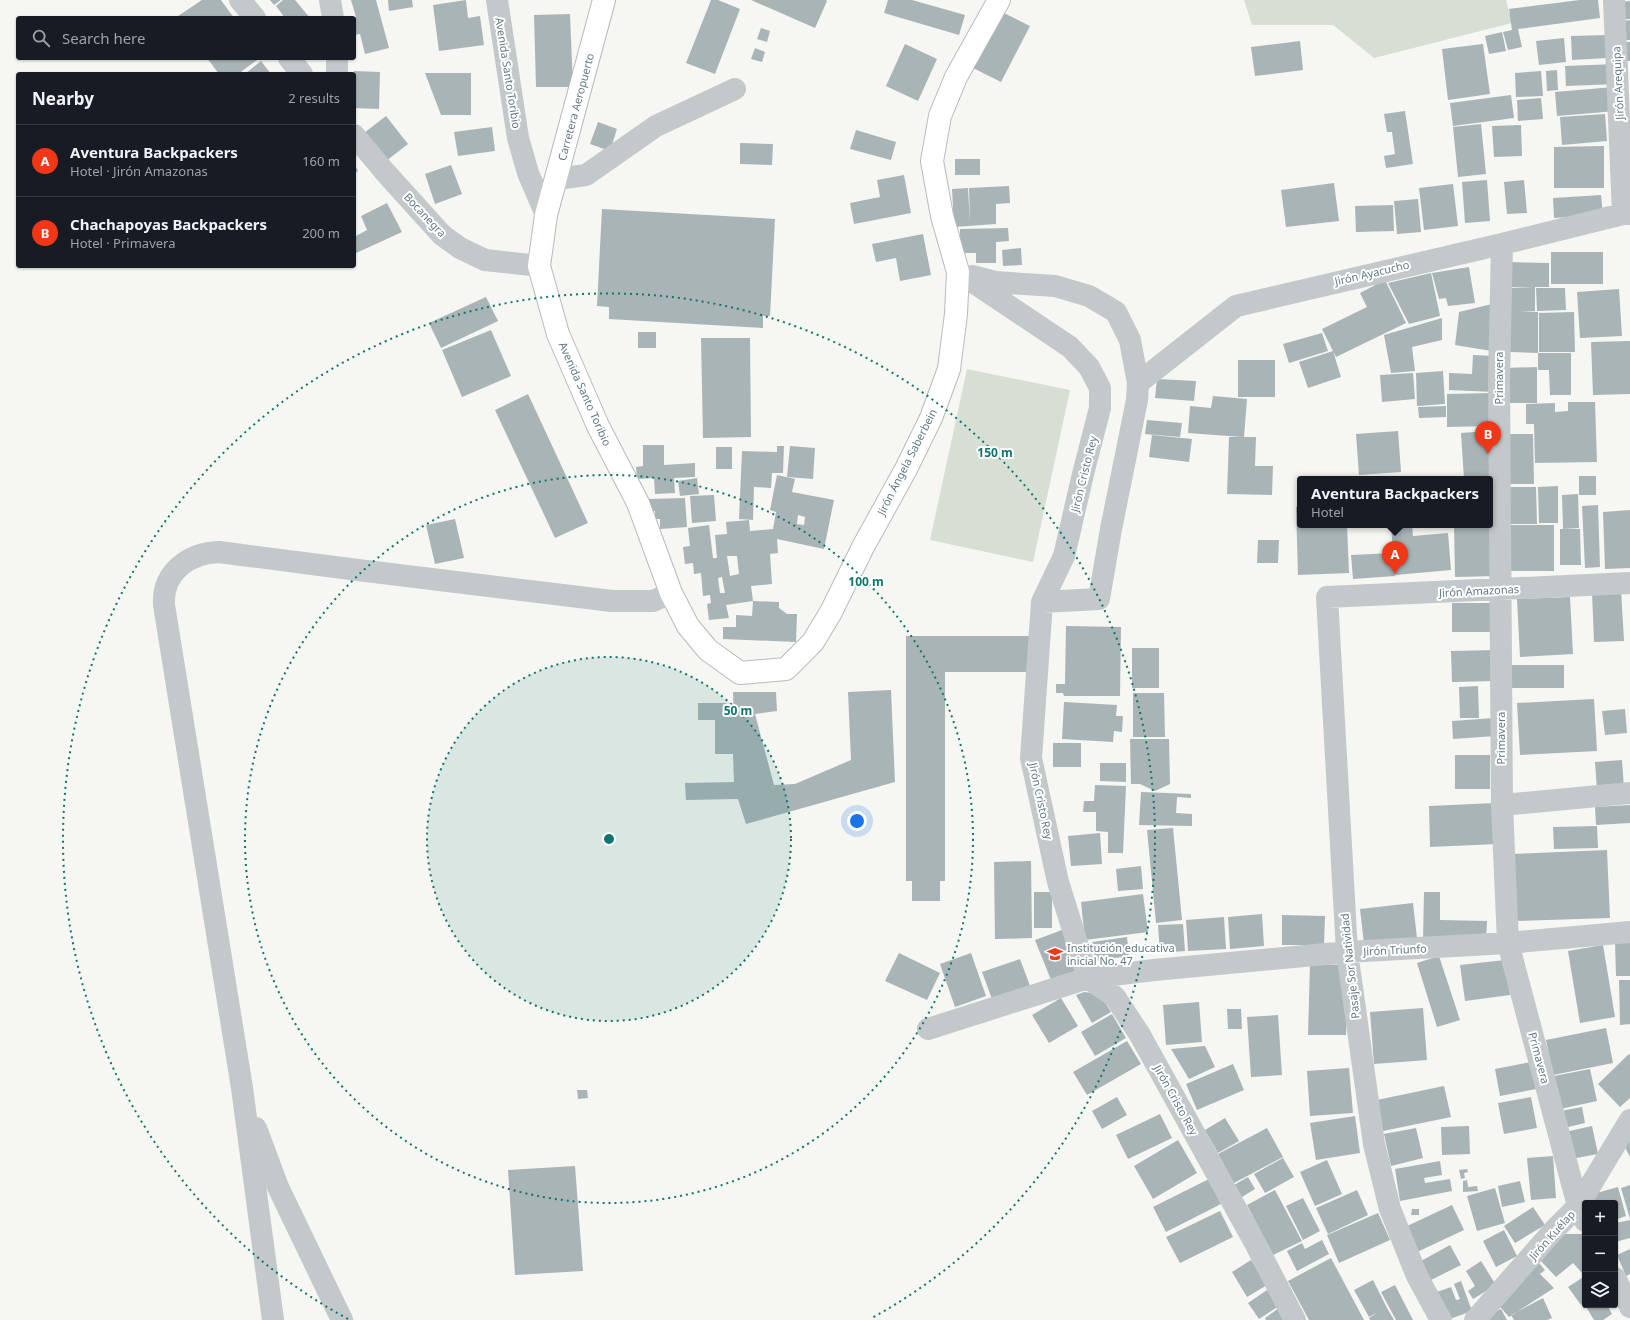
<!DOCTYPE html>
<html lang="en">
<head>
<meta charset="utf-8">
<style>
	body { margin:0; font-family:"Noto Sans",sans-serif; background:#242831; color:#f1f3f6 }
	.controls { position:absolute; right:12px; bottom:12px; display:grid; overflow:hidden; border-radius:4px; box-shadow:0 1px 3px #0004 }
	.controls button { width:36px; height:36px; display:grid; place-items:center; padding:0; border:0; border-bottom:1px solid #363941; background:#171b24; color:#f1f3f6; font:20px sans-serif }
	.you { position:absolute; left:857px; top:821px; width:14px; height:14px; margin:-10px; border:3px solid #fff; border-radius:50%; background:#1a73e8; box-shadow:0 0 0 6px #1a73e833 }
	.badge { display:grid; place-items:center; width:26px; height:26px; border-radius:50%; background:#f03718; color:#fff; font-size:13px; font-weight:700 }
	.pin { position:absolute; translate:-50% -33px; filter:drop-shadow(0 1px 2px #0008) }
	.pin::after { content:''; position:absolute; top:21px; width:14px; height:12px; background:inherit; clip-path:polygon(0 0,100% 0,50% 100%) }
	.popup { position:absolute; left:1297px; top:476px; width:196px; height:52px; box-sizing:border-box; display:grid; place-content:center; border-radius:4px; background:#171b24; filter:drop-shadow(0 1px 3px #0005); font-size:13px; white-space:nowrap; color:#9ea1a6 }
	.popup b { font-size:15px; color:#f1f3f6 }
	.popup::after { content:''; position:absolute; left:50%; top:100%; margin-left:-8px; border:8px solid transparent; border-top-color:#171b24 }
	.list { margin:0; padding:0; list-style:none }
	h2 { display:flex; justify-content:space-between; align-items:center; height:52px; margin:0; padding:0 16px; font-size:17px }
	h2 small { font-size:13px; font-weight:400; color:#9ea1a6 }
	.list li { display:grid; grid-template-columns:26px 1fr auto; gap:12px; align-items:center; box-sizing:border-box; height:72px; padding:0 16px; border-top:1px solid #363941 }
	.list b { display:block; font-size:15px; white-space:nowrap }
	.list p { margin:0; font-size:13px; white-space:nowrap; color:#9ea1a6 }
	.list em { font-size:13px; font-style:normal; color:#9ea1a6 }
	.icon { flex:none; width:22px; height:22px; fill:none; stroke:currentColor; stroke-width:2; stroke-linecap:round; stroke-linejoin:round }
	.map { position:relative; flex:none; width:1630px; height:1320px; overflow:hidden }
	.search { position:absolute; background:#171b24; box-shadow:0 1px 3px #0004; left:16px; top:16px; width:340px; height:44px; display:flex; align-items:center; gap:10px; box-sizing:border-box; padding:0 14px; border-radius:4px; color:#9ea1a6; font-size:15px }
	.panel { position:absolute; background:#171b24; box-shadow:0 1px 3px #0004; left:16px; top:72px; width:340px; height:196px; border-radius:4px }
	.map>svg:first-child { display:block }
	.green { fill:#d7ded3 }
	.building { fill:#a9b4b7; fill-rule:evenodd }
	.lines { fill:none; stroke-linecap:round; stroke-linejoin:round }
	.major-casing { stroke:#b6bbbe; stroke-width:24 }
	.minor { stroke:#c3c8ca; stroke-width:22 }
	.major { stroke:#fff; stroke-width:22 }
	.ring { fill:none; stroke:#0f766e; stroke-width:2; stroke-dasharray:2 4 }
	.labels { text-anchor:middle; stroke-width:4; stroke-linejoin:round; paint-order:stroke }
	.street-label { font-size:11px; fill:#627985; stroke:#fff }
	.poi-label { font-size:11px; fill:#627985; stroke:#fff; text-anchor:start }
	.centre { fill:#0f766e; stroke:#fff; stroke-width:2 }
	.ring-label { font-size:12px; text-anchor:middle; font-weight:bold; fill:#0f766e; stroke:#fff; stroke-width:4; stroke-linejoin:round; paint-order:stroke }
</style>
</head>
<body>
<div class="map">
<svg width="1630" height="1320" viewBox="0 0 1630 1320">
	<rect width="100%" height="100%" fill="#f6f6f2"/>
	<path class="green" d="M1244,0H1506L1512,23L1374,58L1333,25H1252Z
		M967,369L1070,390L1033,562L930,540Z"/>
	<path class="building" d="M202,0H221L234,18H175Z
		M270,0H281L274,5Z
		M283,0H295L310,18H285L276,6Z
		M351,0H376L389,48L365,54L360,34L354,35V17H356Z
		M388,0H412L413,7L389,11Z
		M466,0L468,18L480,16L484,45L439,51L433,5Z
		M711,0H718L740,9L715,74L686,63Z
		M751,0H826L827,1L815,28Z
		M888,0H912L965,15L959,35L884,13Z
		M1580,0H1598L1600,18L1518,29L1522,47L1508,50L1503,32L1512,30L1509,9Z
		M1630,1V19H1621L1620,2Z
		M1002,12L1030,26L1001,82L973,68Z
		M570,14L573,87H536L534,15Z
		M1630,20V40H1623L1622,21Z
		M761,28L770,31L767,42L757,39Z
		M1502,32L1506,51L1489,54L1485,36Z
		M1607,35L1608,58L1572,60L1571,36Z
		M1564,38L1566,62L1539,65L1536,41Z
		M1300,41L1303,70L1255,76L1251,47Z
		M1625,42H1630V61H1626Z
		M905,44L937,59L918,101L886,86Z
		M1483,44L1490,94L1448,100L1442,49Z
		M755,48L765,52L762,62L751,59Z
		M207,58H256L257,60L238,74H219Z
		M261,61L271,74H245Z
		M1616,64L1617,84L1566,86L1565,66Z
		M1557,70L1558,90L1547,91L1546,71Z
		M354,71L380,72L379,109L354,108Z
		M1541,71L1543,96L1516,97L1515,73Z
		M425,73H471V115H441Z
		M1614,87L1616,111L1557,116L1555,92Z
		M1511,95L1514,118L1453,126L1450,103Z
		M1541,98L1543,119L1518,121L1517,100Z
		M1405,111L1413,164L1386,168L1384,156L1395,154L1392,132H1387L1384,114Z
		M1605,114L1607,141L1562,145L1560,117Z
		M386,116L408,144L386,161L364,133Z
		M598,122L617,129L610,151L590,144Z
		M1481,124L1486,174L1458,177L1453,127Z
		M1521,125L1522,156L1494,157L1492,126Z
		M492,127L495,151L458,156L454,132Z
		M856,130L896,142L891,160L850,149Z
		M740,143L773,144L772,165L740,164Z
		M1604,146V188H1554V147Z
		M955,159H980V175H955Z
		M354,163L358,171L354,174Z
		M451,165L462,194L435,204L425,174Z
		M904,175L911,213L854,224L850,203L880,197L877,180Z
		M1487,180L1490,221L1465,223L1462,182Z
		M1524,180L1527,213L1507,214L1504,182Z
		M1334,183L1339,221L1286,227L1281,190Z
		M1453,184L1458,226L1424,230L1419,188Z
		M1009,186L1010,203L996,204V224L954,227L952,189L968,188L970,223L969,188Z
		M1601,195L1603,215L1554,218L1553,198Z
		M1418,199L1421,232L1397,234L1394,201Z
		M387,203L402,232L354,254V237L367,230L361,216Z
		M1393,205L1394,231L1356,232L1355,206Z
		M602,209L775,219L770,316H763V328L609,319V307L597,306Z
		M1008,228L1009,241L996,242V263H976V253H960V229Z
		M923,234L931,275L900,281L896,258L876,262L872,244Z
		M1021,248L1022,265L1003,266L1002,250Z
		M1551,252H1603V284H1551Z
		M1508,262L1549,263V287H1535V311H1519L1538,312V353L1510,352V288L1533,287H1508Z
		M1469,267L1475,303L1448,306L1446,298L1439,299L1432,273Z
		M1431,273L1440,316L1409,324L1388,283Z
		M1385,280L1406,323L1336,357L1322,329L1367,307L1360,293Z
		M1536,288H1565L1566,310L1537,311Z
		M1619,289L1622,336L1580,338L1577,292Z
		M486,297L498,321L441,348L429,323Z
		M1496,303L1498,352L1455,345L1459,312Z
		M1574,312L1575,352H1539V313Z
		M1442,318V340L1412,347L1415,371L1391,373L1384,335Z
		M491,330L511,376L462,397L442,350Z
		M638,332H656V348H638Z
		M1322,333L1328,351L1289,363L1283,344Z
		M701,338H750L751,437L703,438Z
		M1630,341V394L1593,395L1591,342Z
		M1333,351L1341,377L1308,388L1299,362Z
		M1538,353H1571V395H1550L1549,370H1538Z
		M1473,355L1494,356V392L1449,390V373L1472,374Z
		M1238,360H1275V397H1238Z
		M1537,367V403H1506L1505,368Z
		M1443,371L1445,404L1417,406L1416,373Z
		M1413,373L1415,399L1382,402L1380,375Z
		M1157,379L1196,381L1194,401L1155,398Z
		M1491,393V426L1447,427V394Z
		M528,394L588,523L555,538L495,410Z
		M1213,396L1247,399L1244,437H1256L1255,466H1273L1272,495L1227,494L1229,437H1242L1188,433L1190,406L1211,408Z
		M1568,402H1595L1597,462L1535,463L1534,424H1526V404L1555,403V412L1568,411Z
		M1446,406V417L1419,418L1418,407Z
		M1147,420L1182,423L1180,437L1145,434Z
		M1398,431L1401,472L1359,475L1356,434Z
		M1487,431L1491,476L1464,479L1461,433Z
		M1507,434H1533L1534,484H1507Z
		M1152,435L1192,439L1189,462L1149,457Z
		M643,445H664V465L695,463V477L674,478L675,493L655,494L654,478L637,479L636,467L643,466Z
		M777,446H784L783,473H772L771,488L754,487L753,520L739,519L742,451L777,452Z
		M790,446L815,448L813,479L787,477Z
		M716,447H732V469H716Z
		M777,475L795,479L792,492L834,500L824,549L777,539L778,553L770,554L772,584L751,586L753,601L726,605L729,618L709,620L707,604L711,603L710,595L703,596L701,573L694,574L693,563L685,564L683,547L690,546L688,528L709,525L713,558H717L715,535L727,534L726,522L749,520L750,531L773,529L776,512L770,510ZM798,515L805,517L804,525L797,524ZM727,556H737L739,574L730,576ZM722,577L725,593H720L718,578Z
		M1579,476H1596V495H1579Z
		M697,478L699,494L680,496L678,481Z
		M1558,486V523H1539L1538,487Z
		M1506,487H1536L1537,524H1507Z
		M1578,494L1579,528L1563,529L1562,495Z
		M714,495L716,521L692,523L690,496Z
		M685,498L687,527L660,529V519H655V511H648L647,499Z
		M1598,505L1600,567L1585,568L1582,506Z
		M1296,507H1300V525H1347L1349,573L1298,575Z
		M1630,510V568L1605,569L1603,512Z
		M455,519L464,558L435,564L426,525Z
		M1391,525H1412L1413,536L1448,533L1451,570L1395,575L1393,560L1395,576L1353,579L1351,555L1393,553Z
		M1454,525H1490L1499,576L1455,577Z
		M1510,525H1554V571H1509Z
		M1560,529H1580L1581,565H1560Z
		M1258,540H1279L1278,563H1257Z
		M1621,590L1624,641L1594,642L1592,592Z
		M1570,597L1573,654L1520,657L1517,599Z
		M753,601L779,602V608L787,614H797L796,642L723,639V627H736V615L752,616Z
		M1452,603H1495L1496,632H1452Z
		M1066,626L1121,627L1120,696H1064L1063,693H1056V684H1065Z
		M906,636H1029V672H945V881H940V901H912V881H906Z
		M1132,648H1159V688H1132Z
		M1496,650V681L1452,682L1451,651Z
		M1510,665H1564V688H1510Z
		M1478,686L1479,718H1460L1459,687Z
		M891,690L895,782L746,824L738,799L686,800L685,783L734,782L733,754H715V720H698V703H726V717H734L733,692H776L777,711L755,714L774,785L795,784L851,760L848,692Z
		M1133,693H1164L1165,737H1133Z
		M1594,699L1597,751L1520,755L1517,703Z
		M1064,702L1117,705L1116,716H1123L1122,732L1114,731L1113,742L1062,739Z
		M1625,709L1627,733L1605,735L1602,711Z
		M1494,718L1496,736L1453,739L1452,721Z
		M1130,739H1169L1170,784L1155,791L1140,784H1131Z
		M1053,743H1081V767H1053Z
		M1455,755H1490V789H1455Z
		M1622,760L1624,788L1597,790L1595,762Z
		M1100,763H1126V782L1100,781Z
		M1095,785L1126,786L1123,853H1108V832L1096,831V812H1083L1084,801H1094Z
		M1141,792L1191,794V798L1177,797L1176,813L1192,814V826L1139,825Z
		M1495,803L1497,844L1430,847L1429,806Z
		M1630,805V823L1596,825L1595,807Z
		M1597,826L1598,848L1554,849L1553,827Z
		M1173,828L1182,920L1156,923L1147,830Z
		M1100,833L1102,864L1071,866L1068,836Z
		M1607,850L1610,918L1514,921L1511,854Z
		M1031,861L1032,938L995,939L994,862Z
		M1141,866L1143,889L1118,891L1116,869Z
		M1034,892H1052V928H1034Z
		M1424,892H1440V920L1487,921L1486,942L1423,940Z
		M1143,894L1148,932L1085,940L1081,902Z
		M1413,903L1417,938L1364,944L1360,909Z
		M1262,914L1264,946L1230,949L1228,917Z
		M1282,915L1325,916L1324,945H1282Z
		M1224,917L1226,949L1188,951L1186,920Z
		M1183,924L1185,951L1160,953L1158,925Z
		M1062,930L1078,970L1051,980L1035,940Z
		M1127,937L1129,956L1095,961L1092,942Z
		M1615,942H1630V976H1616Z
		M1603,945L1615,1017L1580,1023L1568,951Z
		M899,953L940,973L927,1000L885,981Z
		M971,953L986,996L955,1007L940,964Z
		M1439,956L1460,1020L1437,1027L1417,963Z
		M1020,959L1030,986L992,999L982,972Z
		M1505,960L1510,995L1465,1001L1460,965Z
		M1310,964L1348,965L1346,1035H1308Z
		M1619,980H1630V1024L1620,1025Z
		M1084,992L1093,993L1103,999L1111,1012L1092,1023L1076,995Z
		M1061,998L1078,1026L1049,1043L1032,1015Z
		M1199,1002L1202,1042L1166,1045L1163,1005Z
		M1423,1008L1427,1060L1374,1064L1370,1012Z
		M1227,1009H1241L1242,1029H1228Z
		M1112,1014L1126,1038L1095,1056L1081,1032Z
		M1278,1015L1282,1075L1251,1077L1247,1017Z
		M1606,1028L1613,1063L1553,1075L1546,1040Z
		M1127,1041L1141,1064L1087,1095L1073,1072Z
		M1205,1046L1215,1067L1189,1079L1171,1049Z
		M1629,1054L1630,1055V1098L1620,1107L1598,1084Z
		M1531,1062L1536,1089L1500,1096L1495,1069Z
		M1233,1064L1244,1090L1197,1110L1186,1084Z
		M1349,1068L1353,1113L1310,1116L1307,1071Z
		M1590,1069L1597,1101L1560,1109L1554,1076Z
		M1444,1086L1451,1117L1383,1131L1377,1100Z
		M577,1090H587L588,1098L578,1099Z
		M1117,1097L1127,1115L1102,1129L1092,1111Z
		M1531,1097L1537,1128L1504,1134L1498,1103Z
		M1582,1107L1585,1123L1564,1128L1561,1111Z
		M1160,1114L1172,1138L1128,1159L1116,1135Z
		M1355,1116L1360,1153L1316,1160L1310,1123Z
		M1225,1118L1239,1141L1218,1153L1205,1130Z
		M1469,1126L1470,1154L1442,1155L1441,1127Z
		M1592,1126L1598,1154L1571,1159L1565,1132Z
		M1267,1128L1283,1157L1234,1183L1218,1154Z
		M1416,1128L1423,1158L1391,1166L1384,1134Z
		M1630,1133V1157L1623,1143Z
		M1178,1140L1197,1173L1153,1199L1134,1166Z
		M1553,1156L1556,1198L1531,1200L1527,1158Z
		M1283,1158L1294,1177L1265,1193L1254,1174Z
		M1327,1160L1342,1194L1315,1206L1300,1172Z
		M1440,1161L1442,1175L1424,1178L1425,1183L1450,1179L1452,1191L1400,1201L1395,1169Z
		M575,1166L583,1271L515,1275L508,1170Z
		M1467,1169L1468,1172L1464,1173L1465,1178L1461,1179L1459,1170Z
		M1248,1177L1255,1189L1242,1197L1234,1185Z
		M1209,1179L1221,1204L1166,1232L1153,1207Z
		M1467,1180L1468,1187L1477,1186L1478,1191L1463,1192V1181Z
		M1520,1181L1525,1202L1502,1207L1498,1186Z
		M1630,1185V1219L1621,1188Z
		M1618,1187L1626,1216L1615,1220V1203H1595L1593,1194Z
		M1495,1188L1505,1223L1477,1231L1467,1196Z
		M1275,1190L1302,1241L1273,1255L1247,1205Z
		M1357,1190L1368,1215L1328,1234L1316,1208Z
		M1303,1198L1320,1231L1303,1240L1286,1206Z
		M1452,1205L1464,1230L1415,1253L1403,1228Z
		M1533,1207L1545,1225L1515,1243L1504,1226Z
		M1412,1209H1419V1215H1411Z
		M1220,1211L1233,1237L1180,1263L1166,1237Z
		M1378,1213L1390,1240L1339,1263L1327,1235Z
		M1630,1220V1238L1615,1242V1223Z
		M1504,1230L1517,1256L1496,1267L1483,1241Z
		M1564,1234H1585V1274L1584,1275L1573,1263L1556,1277L1540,1260Z
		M1322,1240L1329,1254L1297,1271L1287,1251L1302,1243L1305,1249Z
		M1450,1245L1461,1265L1431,1280L1421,1261Z
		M1630,1249V1274L1626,1276L1617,1255Z
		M1331,1258L1364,1320H1309L1288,1281Z
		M1251,1260L1267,1285L1247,1297L1232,1272Z
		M1481,1261L1496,1285L1473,1299L1468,1291L1475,1286L1466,1271Z
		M1538,1262L1545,1270L1540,1274L1554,1288L1509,1317L1495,1301Z
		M1585,1276V1302L1581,1305L1568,1287Z
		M1373,1280L1387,1308L1394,1320H1370L1369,1318L1378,1312L1369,1317L1354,1290Z
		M1461,1281L1472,1311L1447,1320L1437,1292L1451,1287L1456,1300L1460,1299L1454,1284Z
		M1395,1285L1413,1320H1396L1381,1292Z
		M1267,1290L1279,1306L1259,1319L1248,1303Z
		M1543,1298L1552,1318L1547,1320H1514L1511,1315Z
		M1585,1305H1607L1612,1314L1603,1320H1594Z
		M1279,1308L1287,1320H1266L1265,1318Z
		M1501,1309L1507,1320H1488L1487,1317Z"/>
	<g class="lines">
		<defs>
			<path id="major" d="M604,0L546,215L539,266L558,334L598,426L638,503L671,593L688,626L708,650L740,673L786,669L813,642L831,612L863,547L906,469L931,418L949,369L956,314L958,272L942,216L932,161L940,116L956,77L999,0"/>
		</defs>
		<use href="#major" class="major-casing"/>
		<path class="minor" d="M240,0L255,18
			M330,0L333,18
			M497,0L518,138L528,173L546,215
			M1614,0L1623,214
			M289,58L302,74
			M337,58V74
			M354,135L385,172L442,235L460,248L485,260L539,266
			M557,179L586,175L656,126L735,89
			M1502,244L1499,381L1502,805L1508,943L1578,1206L1585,1221
			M958,272L1070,347L1089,367L1100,388V408L1083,474L1064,556L1042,602L1031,758L1058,882L1088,978L1115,997L1140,1035L1255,1243L1295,1320
			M972,276L995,282L1055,286L1089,296L1116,312L1130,340L1138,383L1137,400L1111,529L1099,599L1042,602
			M1138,383L1236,306L1502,244L1623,214H1630
			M1502,805L1630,793
			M928,1029L1088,978L1154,970L1347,952L1508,943L1630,932
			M256,1128L278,1187L342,1320
			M1615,1278L1630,1307
			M273,1320L242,1088L164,605C162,572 189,553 219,552L358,570L612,601H653L671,593
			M1441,1320L1417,1276L1390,1209L1374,1144L1347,952L1327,597L1630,583
			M1475,1320L1554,1230L1578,1206L1630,1120"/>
		<use href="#major" class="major"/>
	</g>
	<circle cx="609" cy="839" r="182" fill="#0f766e" fill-opacity=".12"/>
	<g class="ring">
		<circle cx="609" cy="839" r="182"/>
		<circle cx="609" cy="839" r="364"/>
		<path d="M348 1319A546 546 0 1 1 870 1319"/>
	</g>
	<defs>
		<symbol id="school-bare" viewBox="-9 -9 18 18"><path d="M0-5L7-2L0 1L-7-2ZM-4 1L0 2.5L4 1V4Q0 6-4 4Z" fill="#f03718" stroke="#fff" stroke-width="2.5" paint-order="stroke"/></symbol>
	</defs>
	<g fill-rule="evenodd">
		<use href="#school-bare" x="1044" y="943" width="22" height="22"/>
	</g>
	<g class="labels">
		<g class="street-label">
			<text transform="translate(508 73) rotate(81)" y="4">Avenida Santo Toribio</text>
			<text transform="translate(1618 83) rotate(-93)" y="4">Jirón Arequipa</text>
			<text transform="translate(576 107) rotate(-75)" y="4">Carretera Aeropuerto</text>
			<text transform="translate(425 215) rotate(47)" y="4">Bocanegra</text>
			<text transform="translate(1372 273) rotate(-13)" y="4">Jirón Ayacucho</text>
			<text transform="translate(1499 378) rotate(-90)" y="4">Primavera</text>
			<text transform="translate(585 394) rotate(66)" y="4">Avenida Santo Toribio</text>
			<text transform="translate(907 462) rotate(-63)" y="4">Jirón Ángela Saberbein</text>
			<text transform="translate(1084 474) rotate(-76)" y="4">Jirón Cristo Rey</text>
			<text transform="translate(1479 591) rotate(-3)" y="4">Jirón Amazonas</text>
			<text transform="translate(1501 738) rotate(-90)" y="4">Primavera</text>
			<text transform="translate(1041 801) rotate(78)" y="4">Jirón Cristo Rey</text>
			<text transform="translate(1395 950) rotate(-3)" y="4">Jirón Triunfo</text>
			<text transform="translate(1350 966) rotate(-96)" y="4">Pasaje Sor Natividad</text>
			<text transform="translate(1539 1058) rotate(75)" y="4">Primavera</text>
			<text transform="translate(1176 1100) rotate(61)" y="4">Jirón Cristo Rey</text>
			<text transform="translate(1552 1235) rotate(-48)" y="4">Jirón Kuélap</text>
		</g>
		<g class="poi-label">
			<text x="1067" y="952">Institución educativa<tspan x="1067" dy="13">inicial No. 47</tspan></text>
		</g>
	</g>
	<circle cx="609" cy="839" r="6" class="centre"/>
	<g class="ring-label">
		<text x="995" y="457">150 m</text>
		<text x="866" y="586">100 m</text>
		<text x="738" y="715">50 m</text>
	</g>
</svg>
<div class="controls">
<button>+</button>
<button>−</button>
<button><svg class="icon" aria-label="layers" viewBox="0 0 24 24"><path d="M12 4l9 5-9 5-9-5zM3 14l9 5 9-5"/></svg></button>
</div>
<div class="you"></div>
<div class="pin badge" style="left:1395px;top:574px">A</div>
<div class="popup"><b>Aventura Backpackers</b>Hotel</div>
<div class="pin badge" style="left:1488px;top:454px">B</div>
<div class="search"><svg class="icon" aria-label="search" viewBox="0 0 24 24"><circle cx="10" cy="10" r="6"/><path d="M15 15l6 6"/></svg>Search here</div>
<section class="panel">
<h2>Nearby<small>2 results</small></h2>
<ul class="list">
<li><span class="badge">A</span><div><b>Aventura Backpackers</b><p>Hotel · Jirón Amazonas</p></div><em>160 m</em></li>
<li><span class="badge">B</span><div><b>Chachapoyas Backpackers</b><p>Hotel · Primavera</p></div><em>200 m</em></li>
</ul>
</section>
</div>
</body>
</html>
